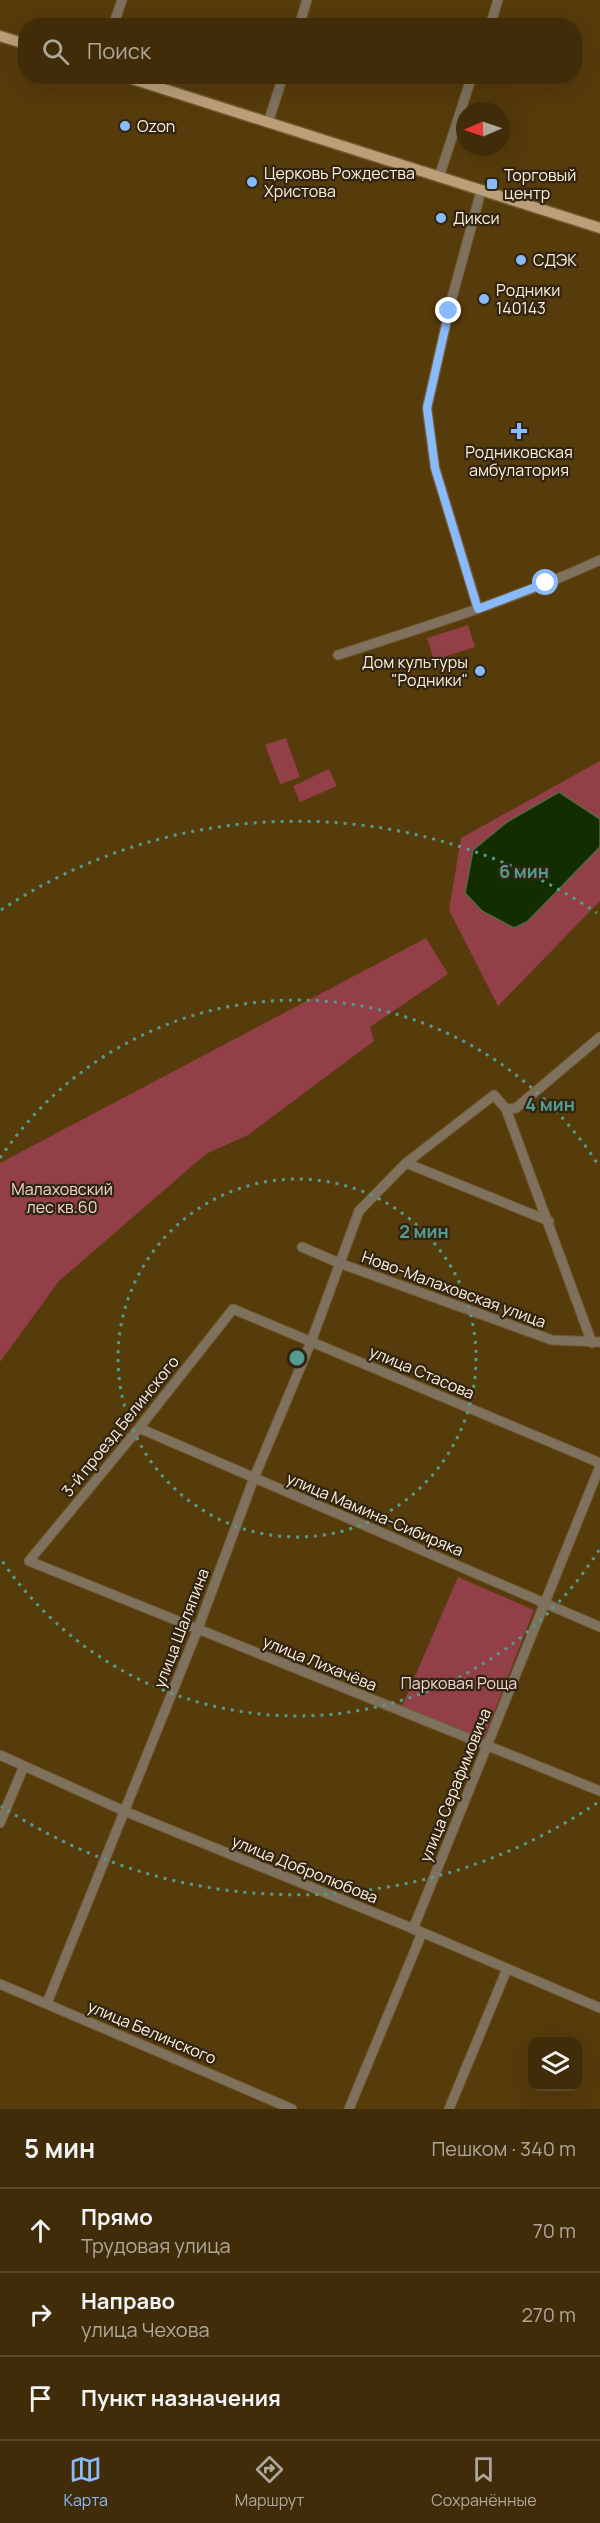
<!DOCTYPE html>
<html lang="ru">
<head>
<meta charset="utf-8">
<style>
	body { margin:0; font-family:Manrope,sans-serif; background:#473412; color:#f1f3f6 }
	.controls { position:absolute; right:18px; bottom:18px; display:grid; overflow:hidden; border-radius:12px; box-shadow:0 6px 24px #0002 }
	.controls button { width:54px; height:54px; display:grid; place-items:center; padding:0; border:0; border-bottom:2px solid #594829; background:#402c08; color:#f1f3f6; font:30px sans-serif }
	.compass { position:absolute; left:456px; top:102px; width:54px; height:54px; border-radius:50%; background:#402c08; box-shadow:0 6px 24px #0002; rotate:268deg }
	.stop { position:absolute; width:18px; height:18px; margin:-14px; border:4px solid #89bafc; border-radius:50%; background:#fff }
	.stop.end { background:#89bafc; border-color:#fff; box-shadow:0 2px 6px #0008 }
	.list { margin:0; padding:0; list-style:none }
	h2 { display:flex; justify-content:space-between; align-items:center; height:78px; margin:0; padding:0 24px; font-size:26px }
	h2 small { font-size:20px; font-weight:400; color:#aea79c }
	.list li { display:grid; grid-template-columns:39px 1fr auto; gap:18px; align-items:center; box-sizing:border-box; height:84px; padding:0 24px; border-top:2px solid #594829 }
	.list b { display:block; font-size:22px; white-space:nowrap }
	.list p { margin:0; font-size:20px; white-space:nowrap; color:#aea79c }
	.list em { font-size:20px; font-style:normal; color:#aea79c }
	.icon { flex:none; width:33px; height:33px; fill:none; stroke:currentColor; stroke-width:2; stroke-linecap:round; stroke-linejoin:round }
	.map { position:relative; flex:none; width:600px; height:2109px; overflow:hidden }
	.search { position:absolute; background:#402c08; box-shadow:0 6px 24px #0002; left:18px; right:18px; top:18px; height:66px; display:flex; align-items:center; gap:15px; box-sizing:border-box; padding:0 21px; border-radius:24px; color:#aea79c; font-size:22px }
	.sheet { height:330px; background:#402c08 }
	nav { display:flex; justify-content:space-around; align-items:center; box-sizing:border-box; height:84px; border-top:2px solid #594829; background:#402c08; font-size:16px; color:#aea79c }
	nav a { display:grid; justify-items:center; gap:3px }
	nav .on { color:#89bafc }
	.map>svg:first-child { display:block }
	.green { fill:#933f48 }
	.water { fill:#122e01; stroke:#586843; stroke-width:1.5 }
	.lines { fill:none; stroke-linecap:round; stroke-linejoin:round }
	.minor-casing { stroke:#71582d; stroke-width:11 }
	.major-casing { stroke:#71582d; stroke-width:13 }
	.minor { stroke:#7e715e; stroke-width:9 }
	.major { stroke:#ba9f79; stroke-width:10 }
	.route { stroke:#89bafc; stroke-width:8 }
	.ring { fill:none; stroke:#569b8f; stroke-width:3; stroke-dasharray:3 6 }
	.poi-dot { fill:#89bafc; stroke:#312512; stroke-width:2 }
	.labels { text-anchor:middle; stroke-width:4.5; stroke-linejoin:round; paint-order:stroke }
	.poi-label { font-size:16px; fill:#fdf0dd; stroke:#312512; text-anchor:start }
	.park-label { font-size:16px; fill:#f2d5d6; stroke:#312512 }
	.street-label { font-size:16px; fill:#fdf0dd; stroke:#312512 }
	.centre { fill:#569b8f; stroke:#312512; stroke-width:3 }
	.ring-label { font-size:18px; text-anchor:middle; font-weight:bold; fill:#569b8f; stroke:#312512; stroke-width:4.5; stroke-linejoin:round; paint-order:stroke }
</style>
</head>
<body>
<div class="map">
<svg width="600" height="2109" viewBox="0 0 600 2109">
	<rect width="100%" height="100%" fill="#563b0b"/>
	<path class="green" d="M468,625L475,647L434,660L427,638Z
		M286,738L300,777L280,784L265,745Z
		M600,761V901L498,1006L449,910L461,838Z
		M329,769L337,786L300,802L293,786Z
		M426,938L448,974L370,1027L374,1041L248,1135L206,1154L59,1281L0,1362V1163Z
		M458,1577L534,1610L483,1740L402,1706Z"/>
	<path class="water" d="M559,792L600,819V847L527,922L514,928L482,911L465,893L473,850L507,822Z"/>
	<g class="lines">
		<defs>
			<path id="minor" d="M113,26L122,0
				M299,26L307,0
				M490,26L498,0
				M268,123L283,76
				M439,177L472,76
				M478,609L435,468L427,408L452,298L481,191
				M338,655C427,626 516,599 600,560
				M506,1109L592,1343
				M406,1163L549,1221
				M302,1247L339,1263L552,1340L600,1342
				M139,1428L600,1627
				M600,1463L233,1309L139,1428L29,1561L600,1791
				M0,1755L124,1811L419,1931L600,2008
				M0,1823L24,1766
				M0,1984L292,2109
				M47,2003L197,1631L254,1478L311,1342L359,1211L406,1163L494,1095L506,1109L516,1108L600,1037
				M349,2109L422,1933L413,1929L600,1466
				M449,2109L507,1969"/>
			<path id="major" d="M0,36L26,44
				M123,76L600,228"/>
		</defs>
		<use href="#minor" class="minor-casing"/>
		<use href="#major" class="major-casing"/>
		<use href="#minor" class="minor"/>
		<use href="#major" class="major"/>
	</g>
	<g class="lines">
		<path class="route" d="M449,311L427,408L435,468L476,603L478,609L546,583"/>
	</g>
	<g class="ring">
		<circle cx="297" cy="1358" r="179"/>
		<path d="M599 1550A358 358 0 0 1 0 1558M0 1158A358 358 0 0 1 599 1166"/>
		<path d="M597 1803A537 537 0 0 1 1 1806M1 910A537 537 0 0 1 597 913"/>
	</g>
	<g class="poi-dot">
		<circle cx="125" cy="126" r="6"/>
		<circle cx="252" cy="182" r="6"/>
		<rect x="486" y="178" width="12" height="12" rx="3"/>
		<circle cx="441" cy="218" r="6"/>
		<circle cx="521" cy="260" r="6"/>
		<circle cx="484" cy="299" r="6"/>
		<path d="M516 422h6v6h6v6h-6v6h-6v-6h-6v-6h6z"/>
		<circle cx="480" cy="671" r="6"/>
	</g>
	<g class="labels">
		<g class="poi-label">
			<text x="137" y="132">Ozon</text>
			<text x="264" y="179">Церковь Рождества<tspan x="264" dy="18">Христова</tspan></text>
			<text x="504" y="181">Торговый<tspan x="504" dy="18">центр</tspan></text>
			<text x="453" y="224">Дикси</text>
			<text x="533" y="266">СДЭК</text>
			<text x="496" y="296">Родники<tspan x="496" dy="18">140143</tspan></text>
			<text x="519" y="458" text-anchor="middle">Родниковская<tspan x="519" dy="18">амбулатория</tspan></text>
			<text x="468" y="668" text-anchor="end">Дом культуры<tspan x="468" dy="18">"Родники"</tspan></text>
		</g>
		<g class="park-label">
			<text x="62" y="1195">Малаховский<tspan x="62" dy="18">лес кв.60</tspan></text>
			<text x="459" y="1689">Парковая Роща</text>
		</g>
		<g class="street-label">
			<text transform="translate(454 1289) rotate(20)" y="6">Ново-Малаховская улица</text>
			<text transform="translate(422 1372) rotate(23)" y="6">улица Стасова</text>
			<text transform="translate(120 1426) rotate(-51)" y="6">3-й проезд Белинского</text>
			<text transform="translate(375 1514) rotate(23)" y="6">улица Мамина-Сибиряка</text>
			<text transform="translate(181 1628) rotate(-69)" y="6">улица Шаляпина</text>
			<text transform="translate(320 1663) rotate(22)" y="6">улица Лихачёва</text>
			<text transform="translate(455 1785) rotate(-68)" y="6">улица Серафимовича</text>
			<text transform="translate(305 1869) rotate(22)" y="6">улица Добролюбова</text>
			<text transform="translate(152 2032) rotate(23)" y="6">улица Белинского</text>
		</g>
	</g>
	<circle cx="297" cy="1358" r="9" class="centre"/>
	<g class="ring-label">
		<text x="524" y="878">6 мин</text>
		<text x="550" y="1111">4 мин</text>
		<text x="424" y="1238">2 мин</text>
	</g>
</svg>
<div class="controls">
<button><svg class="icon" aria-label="layers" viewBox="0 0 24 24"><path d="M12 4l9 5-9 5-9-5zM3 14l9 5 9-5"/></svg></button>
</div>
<svg class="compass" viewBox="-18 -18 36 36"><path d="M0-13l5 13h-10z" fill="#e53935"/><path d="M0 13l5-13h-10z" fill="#aea79c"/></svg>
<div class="stop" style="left:546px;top:583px"></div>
<div class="stop end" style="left:449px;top:311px"></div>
<div class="search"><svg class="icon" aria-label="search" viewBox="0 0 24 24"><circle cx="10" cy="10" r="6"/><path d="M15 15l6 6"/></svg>Поиск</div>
</div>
<section class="sheet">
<h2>5 мин<small>Пешком · 340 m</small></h2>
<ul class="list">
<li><svg class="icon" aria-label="ahead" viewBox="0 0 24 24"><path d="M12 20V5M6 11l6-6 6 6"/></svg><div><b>Прямо</b><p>Трудовая улица</p></div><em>70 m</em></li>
<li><svg class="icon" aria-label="right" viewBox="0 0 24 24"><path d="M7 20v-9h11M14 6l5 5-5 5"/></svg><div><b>Направо</b><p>улица Чехова</p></div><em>270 m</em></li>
<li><svg class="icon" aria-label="arrive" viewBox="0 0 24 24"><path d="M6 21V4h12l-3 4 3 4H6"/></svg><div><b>Пункт назначения</b></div></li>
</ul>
</section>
<nav>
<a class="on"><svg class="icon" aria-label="map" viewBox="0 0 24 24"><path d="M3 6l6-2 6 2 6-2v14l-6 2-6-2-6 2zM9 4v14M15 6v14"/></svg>Карта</a>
<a><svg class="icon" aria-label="directions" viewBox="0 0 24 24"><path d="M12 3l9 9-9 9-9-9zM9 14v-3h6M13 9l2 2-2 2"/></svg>Маршрут</a>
<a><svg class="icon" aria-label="saved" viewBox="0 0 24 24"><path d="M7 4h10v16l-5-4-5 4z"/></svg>Сохранённые</a>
</nav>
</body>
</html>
